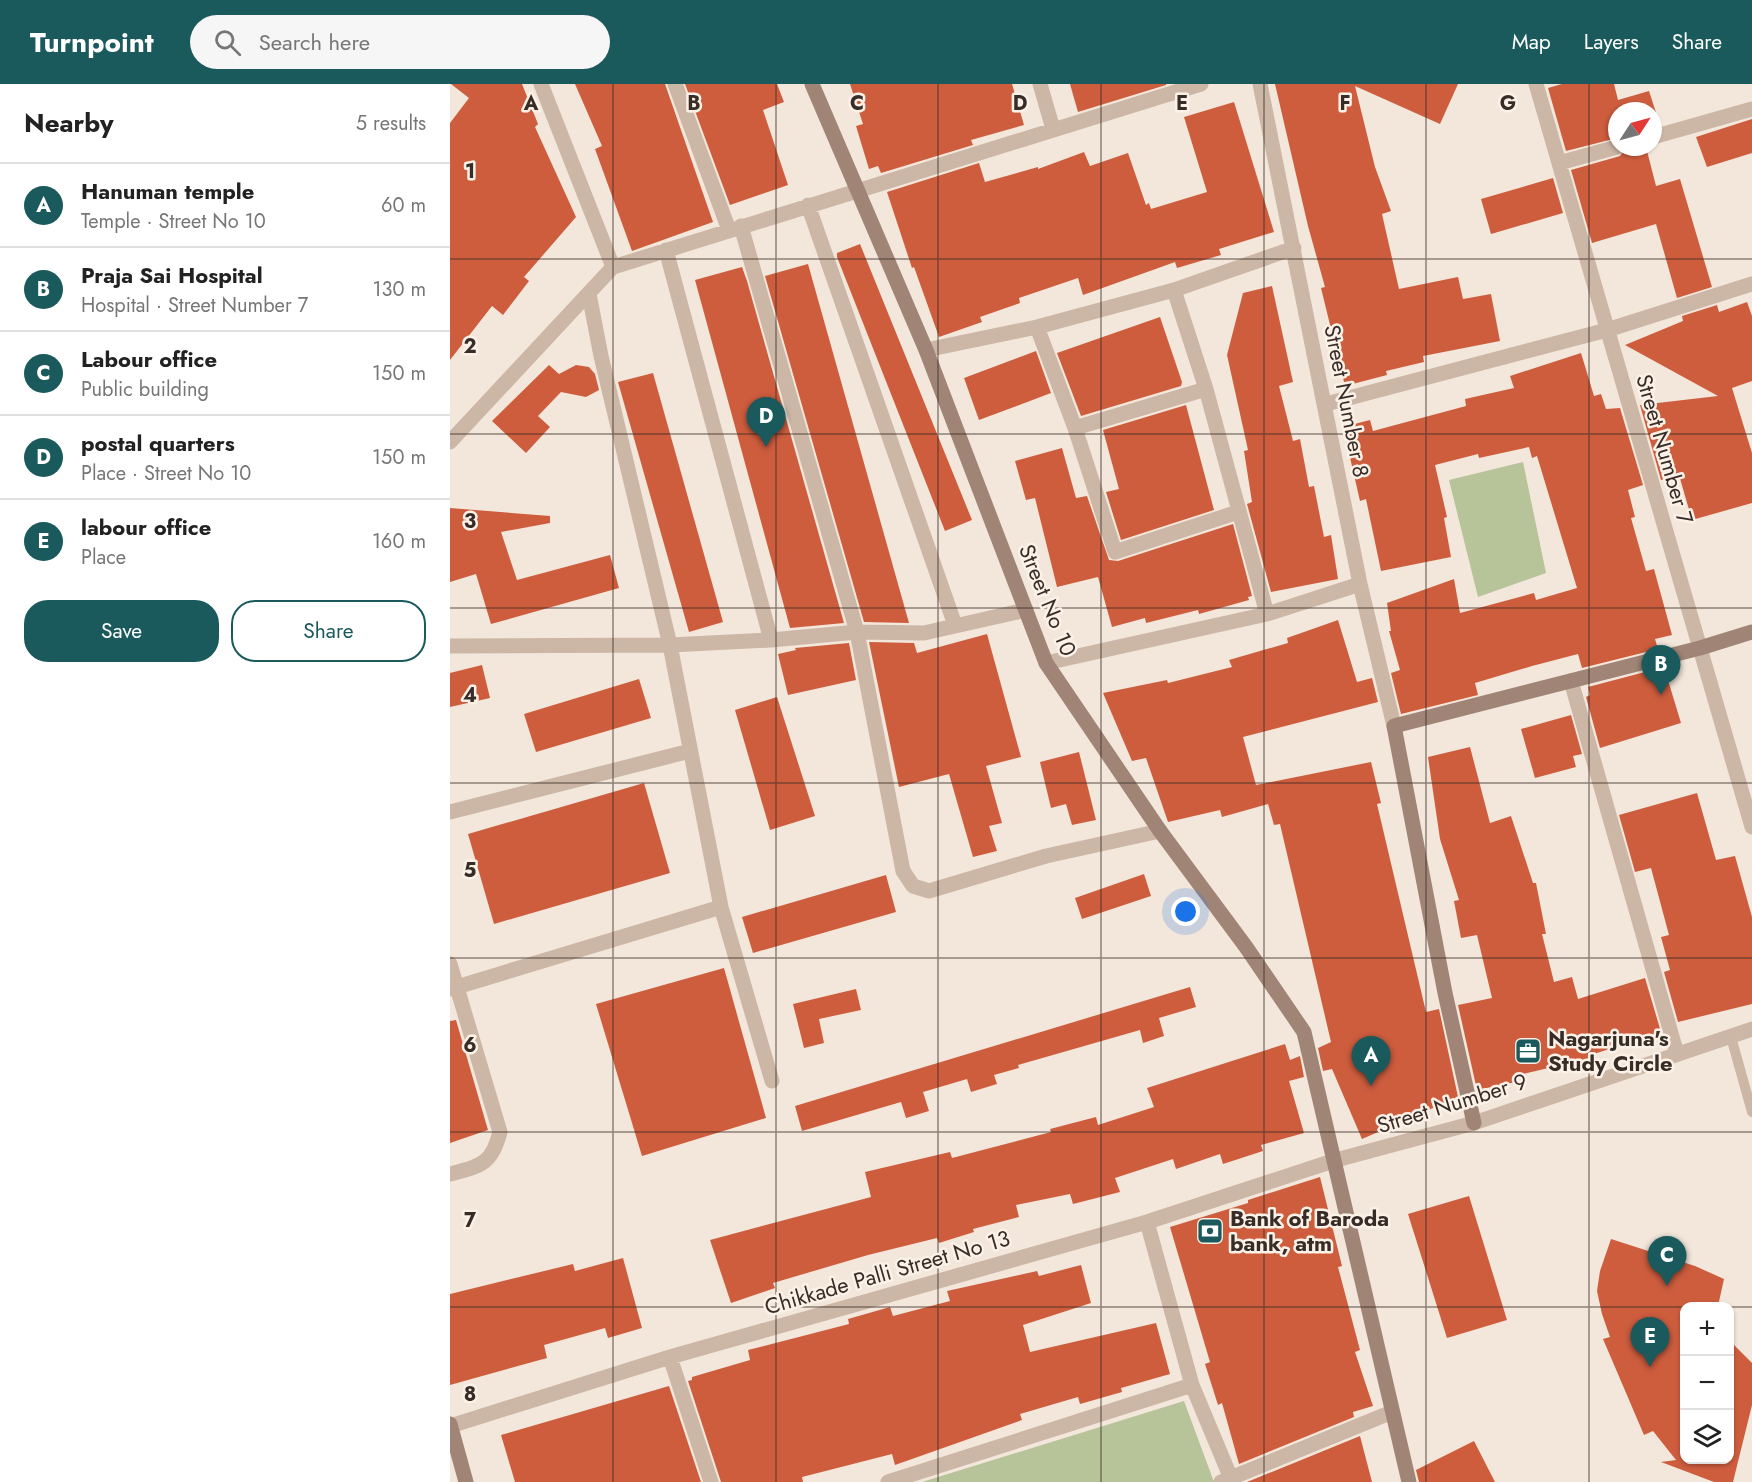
<!DOCTYPE html>
<html lang="en">
<head>
<meta charset="utf-8">
<style>
	body { margin:0; font-family:Jost,sans-serif; background:#f6f6f6; color:#222 }
	.controls { position:absolute; right:18px; bottom:18px; display:grid; overflow:hidden; border-radius:12px; box-shadow:0 2px 4px #0004 }
	.controls button { width:54px; height:54px; display:grid; place-items:center; padding:0; border:0; border-bottom:2px solid #e0e0e0; background:#fff; color:#222; font:30px sans-serif }
	.compass { position:absolute; left:1158px; top:18px; width:54px; height:54px; border-radius:50%; background:#fff; box-shadow:0 2px 4px #0004; rotate:54deg }
	.you { position:absolute; left:736px; top:828px; width:21px; height:21px; margin:-15px; border:4px solid #fff; border-radius:50%; background:#1a73e8; box-shadow:0 0 0 9px #1a73e833 }
	.badge { display:grid; place-items:center; width:39px; height:39px; border-radius:50%; background:#1a5a5c; color:#fff; font-size:20px; font-weight:700 }
	.pin { position:absolute; translate:-50% -50px; filter:drop-shadow(0 2px 3px #0008) }
	.pin::after { content:''; position:absolute; top:32px; width:21px; height:18px; background:inherit; clip-path:polygon(0 0,100% 0,50% 100%) }
	.list { margin:0; padding:0; list-style:none }
	h2 { display:flex; justify-content:space-between; align-items:center; height:78px; margin:0; padding:0 24px; font-size:26px }
	h2 small { font-size:20px; font-weight:400; color:#767676 }
	.list li { display:grid; grid-template-columns:39px 1fr auto; gap:18px; align-items:center; box-sizing:border-box; height:84px; padding:0 24px; border-top:2px solid #e0e0e0 }
	.list b { display:block; font-size:22px; white-space:nowrap }
	.list p { margin:0; font-size:20px; white-space:nowrap; color:#767676 }
	.list em { font-size:20px; font-style:normal; color:#767676 }
	.actions { display:flex; gap:12px; padding:18px 24px }
	.actions a { flex:1; padding:14px 0; border:2px solid #1a5a5c; border-radius:24px; text-align:center; font-size:21px; color:#1a5a5c }
	.actions .main { background:#1a5a5c; color:#fff }
	.icon { flex:none; width:33px; height:33px; fill:none; stroke:currentColor; stroke-width:2; stroke-linecap:round; stroke-linejoin:round }
	.map { position:relative; flex:none; width:1302px; height:1398px; overflow:hidden }
	header { display:flex; align-items:center; gap:36px; box-sizing:border-box; height:84px; padding:0 30px; background:#1a5a5c; color:#fff }
	header strong { font-size:28px }
	nav { display:flex; gap:33px; margin-inline-start:auto; font-size:21px }
	.search { width:420px; height:54px; background:#f6f6f6; display:flex; align-items:center; gap:15px; box-sizing:border-box; padding:0 21px; border-radius:33px; color:#767676; font-size:22px }
	main { display:flex }
	aside { flex:1; background:#fff }
	.map>svg:first-child { display:block }
	.green { fill:#b7c399 }
	.building { fill:#ce5d3e }
	.lines { fill:none; stroke-linecap:round; stroke-linejoin:round }
	.lane { stroke:#ccb6a6; stroke-width:10 }
	.street { stroke:#ccb6a6; stroke-width:15 }
	.secondary { stroke:#a08577; stroke-width:15 }
	.grid { fill:none; stroke:#382c27; stroke-width:1.5; stroke-opacity:0.55 }
	.labels { text-anchor:middle; stroke-width:5; stroke-linejoin:round; paint-order:stroke }
	.street-label { font-size:22px; fill:#382c27; stroke:#fbf1e7 }
	.poi-label { font-size:22px; font-weight:bold; fill:#382c27; stroke:#fbf1e7; text-anchor:start }
	.grid-label { font-size:20px; text-anchor:middle; font-weight:bold; fill:#382c27; stroke:#fbf1e7; stroke-width:5; stroke-linejoin:round; paint-order:stroke }
</style>
</head>
<body>
<header>
<strong>Turnpoint</strong>
<div class="search"><svg class="icon" aria-label="search" viewBox="0 0 24 24"><circle cx="10" cy="10" r="6"/><path d="M15 15l6 6"/></svg>Search here</div>
<nav><a>Map</a><a>Layers</a><a>Share</a></nav>
</header>
<main>
<aside>
<h2>Nearby<small>5 results</small></h2>
<ul class="list">
<li><span class="badge">A</span><div><b>Hanuman temple</b><p>Temple · Street No 10</p></div><em>60 m</em></li>
<li><span class="badge">B</span><div><b>Praja Sai Hospital</b><p>Hospital · Street Number 7</p></div><em>130 m</em></li>
<li><span class="badge">C</span><div><b>Labour office</b><p>Public building</p></div><em>150 m</em></li>
<li><span class="badge">D</span><div><b>postal quarters</b><p>Place · Street No 10</p></div><em>150 m</em></li>
<li><span class="badge">E</span><div><b>labour office</b><p>Place</p></div><em>160 m</em></li>
</ul>
<div class="actions"><a class="main">Save</a><a>Share</a></div>
</aside>
<div class="map">
<svg width="1302" height="1398" viewBox="0 0 1302 1398">
	<rect width="100%" height="100%" fill="#f3e7db"/>
	<path class="green" d="M1073,378L1096,489L1028,513L999,396Z
		M734,1317L764,1398H472Z"/>
	<path class="building" d="M1,0H72L88,40L85,43L126,133L74,193L79,197L53,231L42,222L0,276V39L19,14Z
		M125,0H215L263,138L182,167L145,65L152,62Z
		M235,0H327L334,18L313,26L338,101L280,121Z
		M400,0H562L574,41L521,56L523,61L431,89L428,82L419,85L406,42L413,40Z
		M620,0H716V1L628,28Z
		M825,0H1008L990,40L905,2L925,83L941,127L932,130L949,205L1008,193L1013,215L1041,210L1050,257L973,272L974,278L936,287L937,291L895,302L871,204L875,203L858,142Z
		M1112,0H1164L1168,16L1199,7L1210,41L1203,43V27H1167V54L1116,67L1098,4Z
		M784,18L824,148L769,165L771,171L727,184L725,178L633,211L628,194L569,214L570,219L530,233L532,238L489,253L464,183L462,184L437,108L529,79L535,98L588,83V85L634,68L640,82L678,69L696,121L699,119L701,125L757,108L734,33Z
		M1302,35V69L1257,83L1246,53Z
		M1176,63H1196L1206,102L1230,95L1262,203L1227,214L1206,140L1142,159L1121,86L1170,72Z
		M1103,94L1113,129L1041,150L1031,115Z
		M410,160L522,436L495,447L387,173V169Z
		M358,180L459,539L414,538L315,192Z
		M292,183L297,197L394,539L340,544L245,196Z
		M822,202L843,298L829,302L843,357L850,355L859,403L864,402L874,453L881,451L888,495L821,508L797,420L802,418L794,367L798,366L777,271L793,209Z
		M1297,218L1302,232V297L1282,304L1302,369V419L1242,436L1229,391L1211,396L1190,321L1268,312L1175,261L1233,237L1232,232L1267,221L1269,228Z
		M710,233L732,298L731,302L631,332L607,269Z
		M586,267L601,309L529,336L514,294Z
		M1131,269L1144,312L1151,310L1156,325L1170,324L1193,401L1178,406L1185,433L1181,434L1196,487L1204,485L1222,551L1205,555L1208,565L1132,584L1128,570L1082,582L1025,599L1028,611L951,630L941,589L950,586L939,547H941L937,519L1004,495L1010,529L1084,509L1086,516L1127,504L1087,372L1082,374L1079,363L1029,374L1028,370L985,381L997,433L994,434L1001,473L931,487L916,415L910,417L893,343L920,336L923,347L1016,322L1015,315L1064,304L1060,292Z
		M99,281L109,290L126,281L139,283L145,290L149,306L136,313L111,308L88,332L100,343L76,369L42,337Z
		M203,289L273,538L239,548L168,298Z
		M736,321L764,426L671,456L656,408L669,405L653,346Z
		M612,364L626,414L637,412L659,476L668,477L783,440L802,512L798,513L799,516L749,530L748,526L696,539L695,534L662,543L648,493L607,503L585,414L576,416L565,377Z
		M0,424L100,432V439L51,448L67,496L160,471L169,504L41,540L26,490L0,498Z
		M888,536L907,598L922,594L928,618L793,653L806,701L921,678L931,719L927,720L976,928L989,925L1008,1013L912,1055L882,985L873,987L868,964L881,958L830,740L824,741L818,720L772,733L770,726L718,738L696,674L682,677L653,609L717,596L718,599L782,583L779,576L838,559L837,554Z
		M537,550L571,673L536,682L552,739L539,742L547,767L523,773L499,690L449,703L419,558L464,559L467,569Z
		M399,559L406,596L338,611L328,570L346,566L345,564Z
		M32,581L40,614L0,623V589Z
		M1214,583L1231,639L1150,664L1136,613L1140,611L1138,603Z
		M189,595L201,634L86,668L74,630Z
		M327,613L365,732L320,746L285,626Z
		M1121,631L1132,670L1123,672L1126,683L1085,694L1071,645Z
		M1020,663L1040,739L1061,732L1083,799H1086L1096,850H1092L1104,898L1122,893L1128,915L1195,894L1211,948L1144,970L1145,973L1064,992L1066,998L1027,1006L1008,921L1042,914L1027,851L1011,854L1004,817L1009,816L990,755L978,673Z
		M629,668L646,736L622,741L616,720L601,724L590,678Z
		M194,699L220,789L44,840L18,750Z
		M1247,709L1266,776L1285,772L1302,833V920L1228,938L1214,888L1220,886L1211,853L1219,851L1201,784L1185,788L1169,731Z
		M694,790L701,812L632,835L625,814Z
		M436,791L446,828L303,869L292,833Z
		M274,884L316,1034L192,1072L146,920Z
		M740,903L746,923L709,934L714,952L693,959L690,946L568,981L569,984L544,991L547,1000L521,1008L517,995L473,1008L479,1027L456,1034L451,1018L352,1047L345,1022Z
		M406,905L411,926L369,935L374,959L354,964L343,920Z
		M6,936L38,1046L0,1059V937Z
		M835,960L840,976L850,972L854,993L839,997L854,1049L811,1061L813,1067L773,1080L770,1070L726,1085L723,1075L665,1094L670,1108L623,1120L620,1110L566,1121L569,1133L523,1145L524,1148L489,1159L487,1154L418,1171L323,1199L325,1204L281,1219L260,1156L421,1113L415,1088L500,1068L502,1074L601,1048L600,1045L646,1033L648,1041L704,1023L697,1004Z
		M870,1093L892,1182L888,1183L910,1266L905,1268L923,1322L903,1328L904,1333L789,1380L772,1319L768,1321L755,1280L760,1278L720,1143L798,1119V1116Z
		M1019,1112L1057,1236L997,1254L958,1130Z
		M1161,1155L1245,1182L1274,1195L1268,1222H1234V1376H1280V1257L1302,1279V1321L1283,1398H1264L1211,1378L1226,1376L1203,1347L1194,1351L1153,1255L1160,1253L1152,1230L1147,1207L1150,1187Z
		M173,1174L192,1244L158,1254L155,1244L94,1261L97,1274L0,1301V1210L123,1180L125,1187Z
		M631,1181L641,1219L573,1241L580,1268L706,1239L720,1290L671,1304L672,1308L630,1320L628,1313L570,1330L572,1336L445,1381L442,1370L352,1393L353,1398H271L238,1297L242,1296V1293L300,1276L298,1266L399,1240L398,1235L440,1223L443,1232L500,1217L497,1207L587,1187L589,1192Z
		M219,1302L251,1398H65L51,1351Z
		M910,1352L922,1398H797Z
		M1024,1357L1045,1398H969L966,1386Z"/>
	<g class="lines">
		<path class="lane" d="M1281,953L1302,1028"/>
		<path class="street" d="M91,0L163,183
			M225,0L279,146
			M590,0L603,45
			M810,0L910,500L944,642
			M1086,0L1302,743
			M1203,53L1302,25
			M1109,79L1167,63
			M358,121L505,541
			M291,142L407,548L453,787L463,802L479,807L596,772L710,747
			M216,166L321,556
			M724,206L756,305L817,530L910,500
			M139,210L151,272L220,561L271,823L322,997
			M587,243L625,344L665,468L788,428
			M476,266L587,243L724,206L844,164
			M876,320L1157,246L1302,200
			M625,344L756,305
			M0,358L163,183L751,0
			M0,562L220,561L321,556L407,548L474,549L576,526
			M596,579L817,530
			M1121,597L1227,970
			M0,728L240,667
			M0,880L50,1048C42,1080 31,1082 0,1090
			M0,905L271,823
			M697,1138L742,1301L780,1392
			M220,1273L261,1398
			M0,1342L220,1273L697,1138L886,1076L1024,1039L1302,945
			M438,1398L742,1301
			M771,1398L942,1328"/>
		<path class="secondary" d="M362,0L476,266L596,579L710,747L796,863L854,948L959,1398
			M1024,1039L995,909L944,642L1250,564L1302,548
			M0,1340L16,1398"/>
	</g>
	<path class="grid" d="M163,0V1398M326,0V1398M488,0V1398M651,0V1398M814,0V1398M976,0V1398M1139,0V1398M0,175H1302M0,350H1302M0,524H1302M0,699H1302M0,874H1302M0,1048H1302M0,1223H1234M1280,1223H1302"/>
	<defs>
		<symbol id="office-square" viewBox="-11 -11 22 22"><rect x="-9" y="-9" width="18" height="18" rx="4" fill="#1a5a5c" stroke="#fbf1e7"/><path d="M-6-3h4V-5.5h4V-3h4V5H-6ZM-1-4.5V-3h2v-1.5ZM-6 0V1H6V0Z" fill="#fff"/></symbol>
		<symbol id="bank-square" viewBox="-11 -11 22 22"><rect x="-9" y="-9" width="18" height="18" rx="4" fill="#1a5a5c" stroke="#fbf1e7"/><path d="M-6-4H6V4H-6ZM0-2.3a2.3 2.3 0 1 0 0 4.6a2.3 2.3 0 1 0 0-4.6Z" fill="#fff"/></symbol>
	</defs>
	<g fill-rule="evenodd">
		<use href="#office-square" x="1063" y="952" width="30" height="30"/>
		<use href="#bank-square" x="745" y="1132" width="30" height="30"/>
	</g>
	<g class="labels">
		<g class="street-label">
			<text transform="translate(897 317) rotate(79)" y="8">Street Number 8</text>
			<text transform="translate(1215 365) rotate(74)" y="8">Street Number 7</text>
			<text transform="translate(598 516) rotate(68)" y="8">Street No 10</text>
			<text transform="translate(1002 1019) rotate(-17)" y="8">Street Number 9</text>
			<text transform="translate(437 1188) rotate(-16)" y="8">Chikkade Palli Street No 13</text>
		</g>
		<g class="poi-label">
			<text x="1098" y="962">Nagarjuna's<tspan x="1098" dy="25">Study Circle</tspan></text>
			<text x="780" y="1142">Bank of Baroda<tspan x="780" dy="25">bank, atm</tspan></text>
		</g>
	</g>
	<g class="grid-label">
		<text x="81" y="26">A</text>
		<text x="244" y="26">B</text>
		<text x="407" y="26">C</text>
		<text x="570" y="26">D</text>
		<text x="732" y="26">E</text>
		<text x="895" y="26">F</text>
		<text x="1058" y="26">G</text>
		<text x="20" y="94">1</text>
		<text x="20" y="269">2</text>
		<text x="20" y="444">3</text>
		<text x="20" y="618">4</text>
		<text x="20" y="793">5</text>
		<text x="20" y="968">6</text>
		<text x="20" y="1143">7</text>
		<text x="20" y="1317">8</text>
	</g>
</svg>
<div class="controls">
<button>+</button>
<button>−</button>
<button><svg class="icon" aria-label="layers" viewBox="0 0 24 24"><path d="M12 4l9 5-9 5-9-5zM3 14l9 5 9-5"/></svg></button>
</div>
<svg class="compass" viewBox="-18 -18 36 36"><path d="M0-13l5 13h-10z" fill="#e53935"/><path d="M0 13l5-13h-10z" fill="#767676"/></svg>
<div class="you"></div>
<div class="pin badge" style="left:921px;top:1002px">A</div>
<div class="pin badge" style="left:1211px;top:611px">B</div>
<div class="pin badge" style="left:1217px;top:1202px">C</div>
<div class="pin badge" style="left:316px;top:363px">D</div>
<div class="pin badge" style="left:1200px;top:1283px">E</div>
</div>
</main>
</body>
</html>
